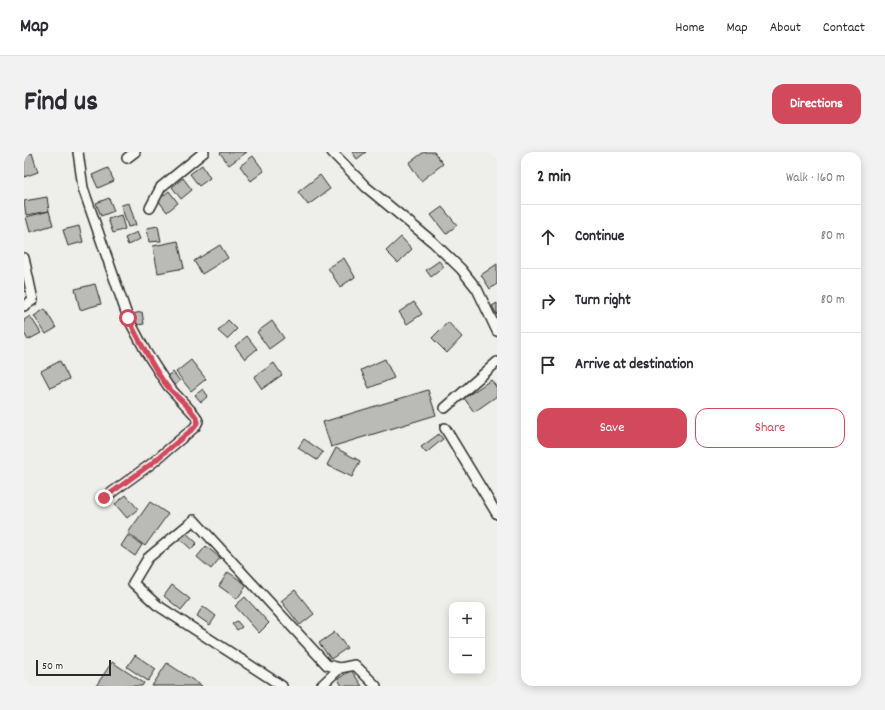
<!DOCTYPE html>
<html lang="en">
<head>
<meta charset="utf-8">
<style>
	body { margin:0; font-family:Dekko,sans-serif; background:#f2f2f3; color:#2b2b33 }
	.controls { position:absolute; right:12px; bottom:12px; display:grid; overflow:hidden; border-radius:8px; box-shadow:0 2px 10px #0003 }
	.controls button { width:36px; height:36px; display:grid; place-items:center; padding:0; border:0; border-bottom:1px solid #e1e1e2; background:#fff; color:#2b2b33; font:20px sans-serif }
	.scale { position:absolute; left:12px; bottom:10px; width:75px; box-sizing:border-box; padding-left:4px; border:2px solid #2b2b2b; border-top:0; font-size:11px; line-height:14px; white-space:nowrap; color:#2b2b2b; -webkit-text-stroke:3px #f6f6f2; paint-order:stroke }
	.stop { position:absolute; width:12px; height:12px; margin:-9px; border:3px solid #d1495b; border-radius:50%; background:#fff }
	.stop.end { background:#d1495b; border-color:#fff; box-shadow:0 1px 4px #0008 }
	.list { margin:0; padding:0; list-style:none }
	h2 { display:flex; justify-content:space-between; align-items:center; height:52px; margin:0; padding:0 16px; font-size:17px }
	h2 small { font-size:13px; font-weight:400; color:#7c7c81 }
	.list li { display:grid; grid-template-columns:26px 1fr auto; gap:12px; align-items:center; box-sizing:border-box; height:64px; padding:0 16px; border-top:1px solid #e1e1e2 }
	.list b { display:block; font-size:15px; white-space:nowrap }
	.list em { font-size:13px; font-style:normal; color:#7c7c81 }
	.actions { display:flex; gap:8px; padding:12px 16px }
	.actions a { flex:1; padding:9px 0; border:1px solid #d1495b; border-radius:12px; text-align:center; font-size:14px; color:#d1495b }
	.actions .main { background:#d1495b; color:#fff }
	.icon { flex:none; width:22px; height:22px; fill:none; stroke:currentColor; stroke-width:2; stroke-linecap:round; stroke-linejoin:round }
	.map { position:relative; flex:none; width:473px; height:534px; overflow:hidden; border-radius:12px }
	header { display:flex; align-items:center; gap:24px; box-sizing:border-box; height:56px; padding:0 20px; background:#fff; border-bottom:1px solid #e1e1e2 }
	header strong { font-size:19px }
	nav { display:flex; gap:22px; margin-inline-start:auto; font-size:14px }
	.intro { display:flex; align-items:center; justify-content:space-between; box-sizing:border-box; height:96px; padding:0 24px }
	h1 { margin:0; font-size:28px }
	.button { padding:10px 18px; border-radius:12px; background:#d1495b; color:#fff; font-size:14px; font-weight:700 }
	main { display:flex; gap:24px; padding:0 24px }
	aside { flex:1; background:#fff; border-radius:12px; box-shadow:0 2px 10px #0003 }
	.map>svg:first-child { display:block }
	.building { fill:#babab7; stroke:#2b2b2b }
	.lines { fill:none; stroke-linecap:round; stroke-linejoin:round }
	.street-casing { stroke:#2b2b2b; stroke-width:12 }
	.street { stroke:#f6f6f2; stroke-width:9 }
	.route { stroke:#d1495b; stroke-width:5 }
</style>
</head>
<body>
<header>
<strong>Map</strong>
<nav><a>Home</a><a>Map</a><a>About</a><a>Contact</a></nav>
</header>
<div class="intro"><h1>Find us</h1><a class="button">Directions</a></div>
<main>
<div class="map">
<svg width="473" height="534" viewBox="0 0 473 534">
	<rect width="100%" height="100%" fill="#eeeeea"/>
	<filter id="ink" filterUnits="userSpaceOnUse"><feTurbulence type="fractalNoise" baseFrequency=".025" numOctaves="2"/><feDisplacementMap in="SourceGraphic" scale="8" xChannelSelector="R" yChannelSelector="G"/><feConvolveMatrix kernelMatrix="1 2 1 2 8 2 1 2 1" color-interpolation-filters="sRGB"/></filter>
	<g filter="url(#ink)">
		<path class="building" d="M198,0H223L205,13L196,1Z
			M328,0H342L333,7Z
			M400,0H410L419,12L397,29L385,11Z
			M8,1L14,20L0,25V4Z
			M229,4L240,19L227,29L216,14Z
			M178,13L186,26L175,34L166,22Z
			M84,16L90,29L74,36L68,23Z
			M296,23L306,37L284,53L274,40Z
			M159,26L168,38L157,47L148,35Z
			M145,39L154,51L143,60L134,48Z
			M23,45L25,59L2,63L0,49Z
			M85,46L90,59L77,64L72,51Z
			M105,51L112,73L104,75L97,53Z
			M418,55L433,73L422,82L407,63Z
			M25,59L29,73L6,80L2,65Z
			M97,63L101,77L89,81L84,67Z
			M55,74L59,90L44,94L39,78Z
			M134,74L137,89L125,90L123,76Z
			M113,80L116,87L104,93L101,86Z
			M377,85L388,97L374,111L362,99Z
			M154,89L160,116L134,121L129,94Z
			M196,93L204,106L178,122L170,109Z
			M320,106L331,125L316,135L304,116Z
			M415,109L420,115L407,125L402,118Z
			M473,112V132L466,137L457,123Z
			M71,132L77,152L56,158L51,137Z
			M390,150L398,162L383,172L375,160Z
			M473,151V163L468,154Z
			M21,157L32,176L22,182L10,164Z
			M118,160L120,172L109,174L108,162Z
			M6,164L17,181L4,188L0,181V168Z
			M204,168L213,177L203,187L194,179Z
			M248,169L260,186L245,197L233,180Z
			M424,170L438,185L423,201L408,186Z
			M223,184L233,197L221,207L211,194Z
			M361,207L370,226L345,236L337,218Z
			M167,208L182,227L167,239L152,220Z
			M36,209L45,227L26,236L17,219Z
			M250,211L258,223L238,237L230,225Z
			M149,220L156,229L150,234L143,224Z
			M467,228L473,236V244L450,260L440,246Z
			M179,237L184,244L177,250L171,243Z
			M404,238L412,263L307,295L299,270Z
			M415,282L419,287L402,301L397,295Z
			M280,287L299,300L293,308L274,296Z
			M312,296L336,309L328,325L303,313Z
			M102,343L114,357L103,366L91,352Z
			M126,350L144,362L121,394L104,381Z
			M160,379L173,391L167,397L154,385Z
			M104,383L118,393L111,404L97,394Z
			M182,394L196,406L187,417L173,405Z
			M204,420L223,433L213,447L195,434Z
			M148,433L166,447L157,458L140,444Z
			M271,438L290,462L276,473L257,449Z
			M221,445L245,471L235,481L211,454Z
			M179,454L192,464L186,473L173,464Z
			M213,469L218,475L213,478L208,472Z
			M311,480L323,496L307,507L295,491Z
			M111,503L132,517L124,529L103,515Z
			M88,510L120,531L118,534H72Z
			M143,511L178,534H128Z
			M327,518L338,534H318L314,527Z"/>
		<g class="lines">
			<defs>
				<path id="street" d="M54,0L59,36L104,166L122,200L144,234L171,263L174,269L171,275L127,312L80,346
					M308,0L342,35L409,90L437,117L453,137L473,179
					M103,6L111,0
					M126,56L137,35L180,0
					M0,106L9,148L0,154
					M421,256L473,210
					M421,276L473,362
					M258,534L133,453L109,431L124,406L170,368L303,513L316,516L331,513L352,534
					M297,534L316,516"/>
			</defs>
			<use href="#street" class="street-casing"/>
			<use href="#street" class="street"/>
		</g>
	</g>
	<g class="lines" filter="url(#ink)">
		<path class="route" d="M80,346L127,312L171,275L174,269C168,255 153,246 143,234C127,213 116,189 104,166"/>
	</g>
</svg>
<div class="controls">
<button>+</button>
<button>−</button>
</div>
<div class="scale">50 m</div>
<div class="stop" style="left:104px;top:166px"></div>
<div class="stop end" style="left:80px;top:346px"></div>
</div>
<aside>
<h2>2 min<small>Walk · 160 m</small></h2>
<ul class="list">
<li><svg class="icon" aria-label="ahead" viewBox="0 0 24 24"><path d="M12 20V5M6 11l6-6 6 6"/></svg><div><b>Continue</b></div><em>80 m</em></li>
<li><svg class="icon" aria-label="right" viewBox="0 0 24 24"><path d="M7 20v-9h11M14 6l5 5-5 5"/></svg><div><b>Turn right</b></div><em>80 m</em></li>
<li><svg class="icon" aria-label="arrive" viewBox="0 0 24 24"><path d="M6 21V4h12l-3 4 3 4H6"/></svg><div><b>Arrive at destination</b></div></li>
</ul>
<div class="actions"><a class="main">Save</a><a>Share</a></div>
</aside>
</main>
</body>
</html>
